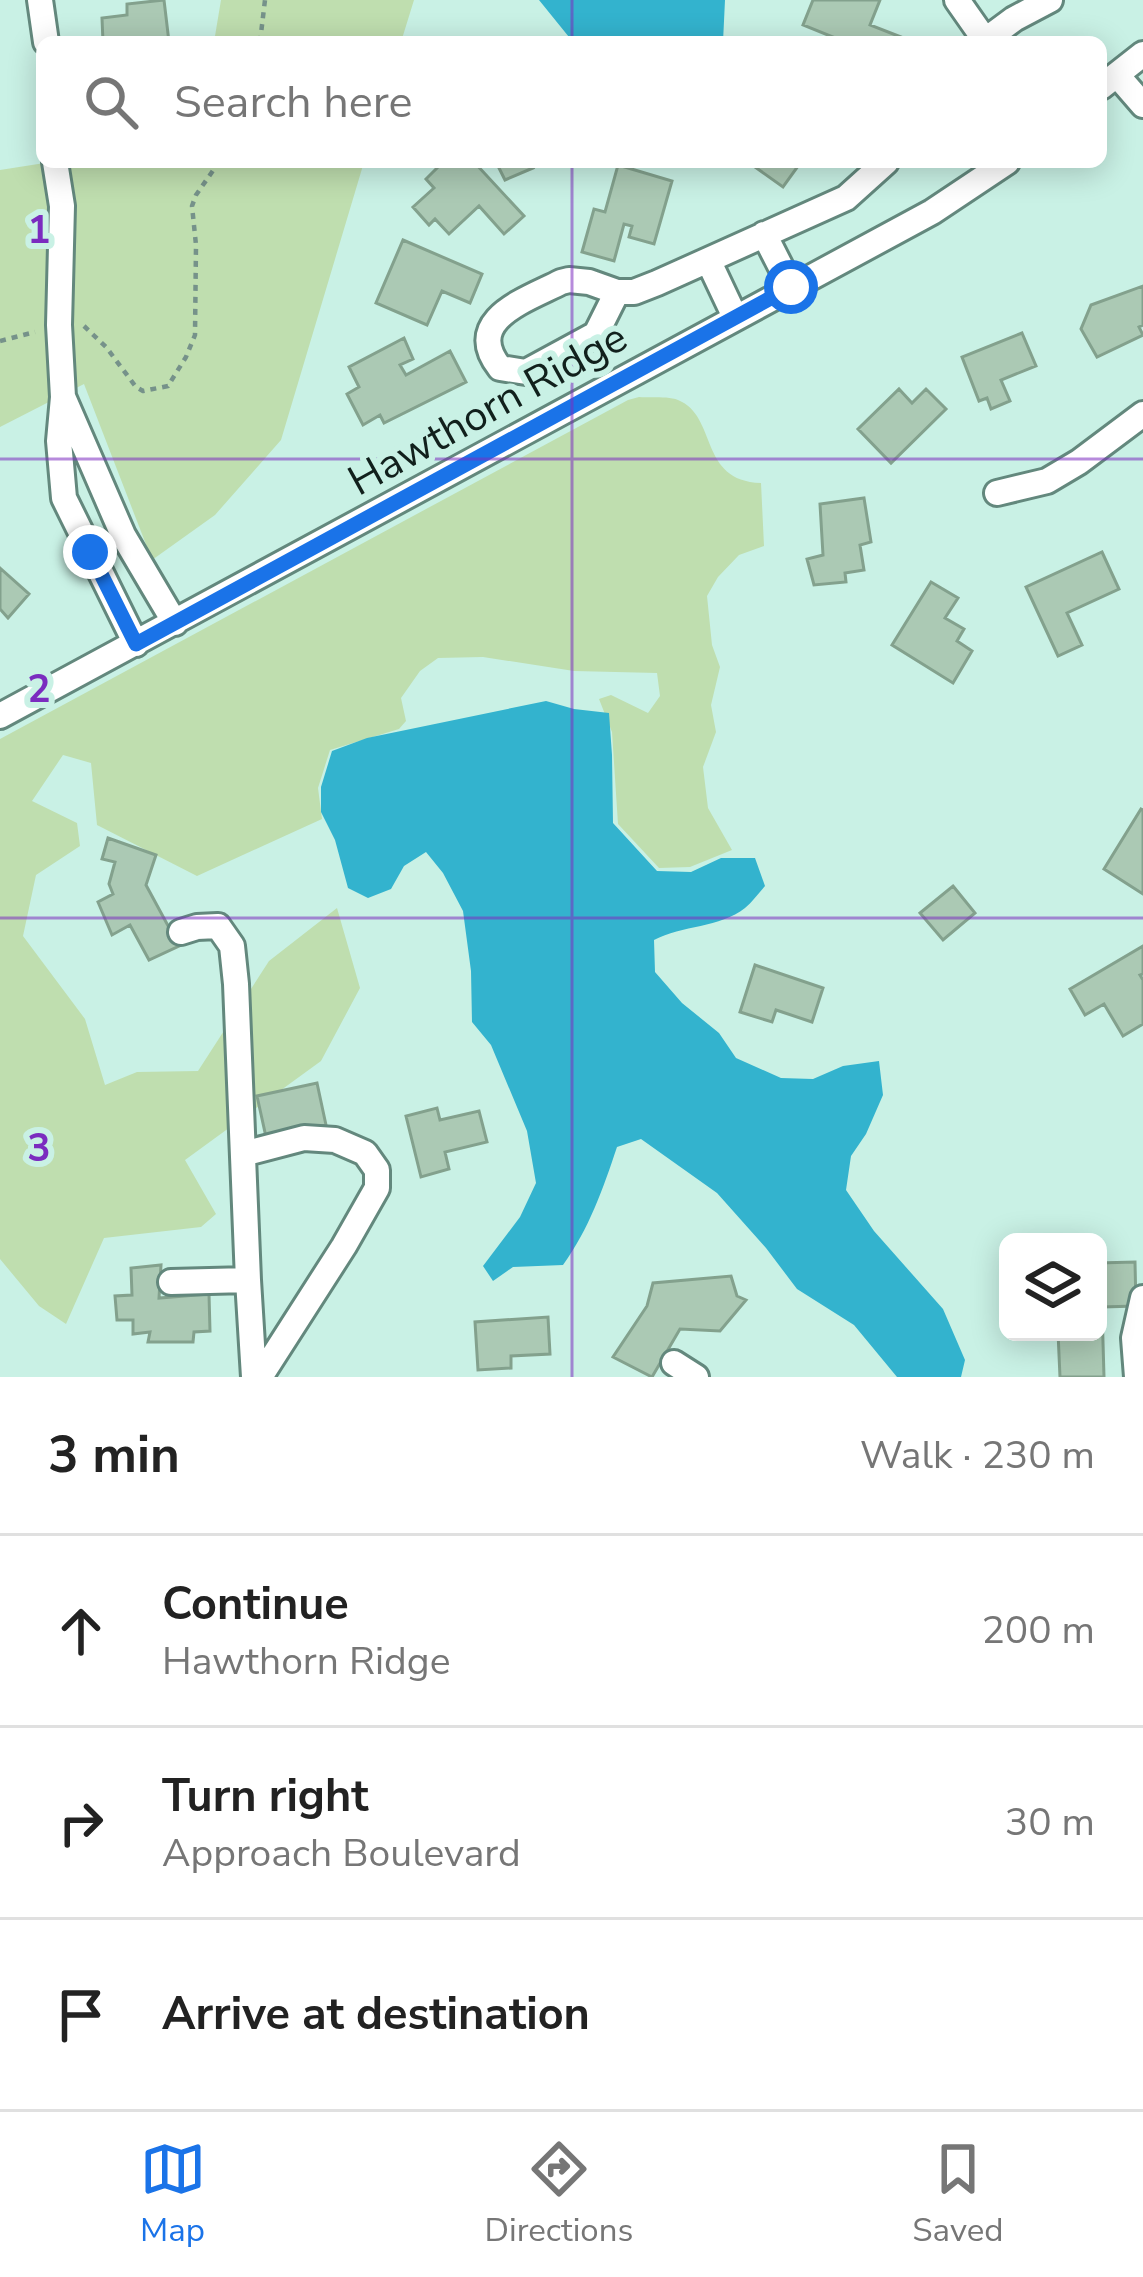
<!DOCTYPE html>
<html lang="en">
<head>
<meta charset="utf-8">
<style>
	body { margin:0; font-family:"Nunito Sans",sans-serif; background:#f2f2f2; color:#222 }
	.controls { position:absolute; right:36px; bottom:36px; display:grid; overflow:hidden; border-radius:18px; box-shadow:0 6px 30px #0003 }
	.controls button { width:108px; height:108px; display:grid; place-items:center; padding:0; border:0; border-bottom:3px solid #e0e0e0; background:#fff; color:#222; font:60px sans-serif }
	.stop { position:absolute; width:36px; height:36px; margin:-27px; border:9px solid #1a73e8; border-radius:50%; background:#fff }
	.stop.end { background:#1a73e8; border-color:#fff; box-shadow:0 3px 12px #0008 }
	.list { margin:0; padding:0; list-style:none }
	h2 { display:flex; justify-content:space-between; align-items:center; height:156px; margin:0; padding:0 48px; font-size:51px }
	h2 small { font-size:39px; font-weight:400; color:#767676 }
	.list li { display:grid; grid-template-columns:78px 1fr auto; gap:36px; align-items:center; box-sizing:border-box; height:192px; padding:0 48px; border-top:3px solid #e0e0e0 }
	.list b { display:block; font-size:45px; white-space:nowrap }
	.list p { margin:0; font-size:39px; white-space:nowrap; color:#767676 }
	.list em { font-size:39px; font-style:normal; color:#767676 }
	.icon { flex:none; width:66px; height:66px; fill:none; stroke:currentColor; stroke-width:2; stroke-linecap:round; stroke-linejoin:round }
	.map { position:relative; flex:none; width:1143px; height:1377px; overflow:hidden }
	.search { position:absolute; background:#fff; box-shadow:0 6px 30px #0003; left:36px; right:36px; top:36px; height:132px; display:flex; align-items:center; gap:30px; box-sizing:border-box; padding:0 42px; border-radius:18px; color:#767676; font-size:45px }
	.sheet { height:732px; background:#fff }
	nav { display:flex; justify-content:space-around; align-items:center; box-sizing:border-box; height:168px; border-top:3px solid #e0e0e0; background:#fff; font-size:33px; color:#767676 }
	nav a { display:grid; justify-items:center; gap:6px }
	nav .on { color:#1a73e8 }
	.map>svg:first-child { display:block }
	.green { fill:#bfdeaf }
	.water { fill:#33b3ce }
	.building { fill:#abc9b4; stroke:#83a18d; stroke-width:3 }
	.lines { fill:none; stroke-linecap:round; stroke-linejoin:round }
	.minor-casing { stroke:#63887d; stroke-width:30 }
	.path { stroke:#76928a; stroke-width:4.5; stroke-dasharray:6 6; stroke-linecap:butt }
	.minor { stroke:#fff; stroke-width:24 }
	.route { stroke:#1a73e8; stroke-width:15 }
	.grid { fill:none; stroke:#7b2cbf; stroke-width:3; stroke-opacity:0.55 }
	.labels { text-anchor:middle; stroke-width:12; stroke-linejoin:round; paint-order:stroke }
	.street-label { font-size:42px; fill:#11201c; stroke:#c9f1e5 }
	.grid-label { font-size:39px; text-anchor:middle; font-weight:bold; fill:#7b2cbf; stroke:#c9f1e5; stroke-width:12; stroke-linejoin:round; paint-order:stroke }
</style>
</head>
<body>
<div class="map">
<svg width="1143" height="1377" viewBox="0 0 1143 1377">
	<rect width="100%" height="100%" fill="#c9f1e5"/>
	<path class="green" d="M221,0H414L401,42H214Z
		M51,162H364L281,440L215,515L152,560L84,384L0,427V170Z
		M639,397C651,398 668,396 678,400C718,416 698,481 761,483L764,546L739,555L718,577L707,596L712,645L720,667L711,705L716,732L703,767L708,808L732,850L690,867L659,868L618,824L612,732L599,699L611,695L648,713L660,696L657,673L574,671L483,657L438,658L420,671L401,698L406,721L399,729L330,750L318,788L322,819L197,876L97,825L91,763L63,755L32,801L77,823L80,846L36,875L23,936L85,1019L105,1085L137,1072L198,1071L269,961L337,908L360,988L321,1061L185,1160L216,1214L201,1227L104,1238L66,1324L39,1306L0,1259V739L628,400Z"/>
	<path class="water" d="M539,0H725L723,42H573Z
		M546,701L574,709L609,713L612,755L613,823L657,871L691,872L721,858H755L765,886C759,893 752,902 745,908C720,928 682,925 654,940L655,972L682,1003L719,1033L736,1058L781,1078L813,1079L843,1066L879,1061L883,1095L866,1134L851,1156L846,1190L874,1231L943,1309L965,1360L961,1377H897L854,1325L797,1289L766,1248L717,1193L641,1139L617,1147C603,1189 589,1229 563,1265L513,1267L493,1281L483,1266L520,1217L536,1183L527,1131L491,1045L472,1022L471,971L463,911L443,873L426,852L404,866L391,889L368,898L348,888L335,840L321,812V787L332,751L367,738Z"/>
	<path class="building" d="M164,0L169,42H103L102,18L127,15V4Z
		M813,0H880L870,25L906,39L905,42H845L803,25Z
		M435,162H474L524,216L504,234L479,206L449,234L435,219L429,225L413,207L434,188L426,179L439,166Z
		M496,162H529L533,168L505,180Z
		M748,162H801L783,187Z
		M618,165L672,181L654,244L629,237L632,226L624,224L614,261L582,252L594,209L605,212Z
		M403,240L482,274L470,303L442,291L427,325L376,303Z
		M1143,286V325L1139,327L1143,335L1097,357L1081,329L1091,305Z
		M1022,333L1036,366L1001,380L1010,401L991,409L987,398L979,401L962,357Z
		M404,338L413,359L400,365L406,375L450,351L466,382L384,423L380,415L363,425L347,394L359,387L349,367Z
		M899,389L912,403L926,389L946,409L891,463L858,429Z
		M864,498L871,542L860,545L864,570L845,573L846,582L814,585L807,559L823,555L820,504Z
		M1102,552L1119,589L1067,613L1082,645L1058,656L1026,587Z
		M0,568L29,594L8,618L0,609Z
		M931,582L958,598L945,618L964,629L957,641L972,651L953,683L892,645Z
		M1141,809L1143,810V894L1104,869Z
		M108,838L156,855L146,885L179,946L149,960L130,925L112,935L98,902L113,894L109,884L115,862L102,859Z
		M953,886L975,913L943,940L920,913Z
		M1143,946V974L1140,975L1143,980V1024L1123,1036L1104,1004L1085,1015L1070,989Z
		M755,965L823,988L812,1022L776,1010L772,1022L740,1012Z
		M317,1083L326,1125L266,1137L257,1096Z
		M437,1108L440,1120L479,1111L487,1142L445,1152L449,1169L421,1177L406,1116Z
		M1135,1262L1136,1306L1102,1307L1104,1377H1060L1058,1332H1098V1263Z
		M161,1265L159,1298L209,1294L210,1331L194,1332L193,1342H148L150,1332L133,1334V1320H117L115,1296L132,1295L131,1268Z
		M731,1276L737,1296L746,1300L720,1331L680,1329L652,1377L613,1357L647,1306L653,1283Z
		M548,1317L550,1354L511,1356V1368L478,1370L475,1322Z"/>
	<g class="lines">
		<defs>
			<path id="minor" d="M40,0L46,42
				M957,0L985,40
				M983,42L1014,19L1050,0
				M1117,75L1143,105
				M1101,87L1143,54
				M55,162L62,206L59,325L63,397L59,441L64,498L136,644
				M764,234L791,287
				M709,262L735,317
				M569,280L589,282L617,292L596,334L526,372L500,368C462,320 526,300 561,282Z
				M617,292H634L657,283L846,198L886,162
				M64,399L123,535L175,623
				M997,493L1047,481L1079,462L1143,414
				M0,716L932,212L1007,162
				M181,932L197,927L218,926L232,946L236,984L248,1280L254,1377
				M243,1154L304,1138L335,1140L365,1153L377,1170V1188L344,1246L260,1377
				M171,1282L248,1280
				M674,1363L696,1377
				M1137,1377L1134,1338L1143,1298"/>
		</defs>
		<use href="#minor" class="minor-casing"/>
		<path class="path" d="M260,42L265,0
			M84,326L106,347L136,387L143,391L168,386L186,357L195,335L196,245L192,206L196,195L219,162
			M0,341L35,332"/>
		<use href="#minor" class="minor"/>
	</g>
	<g class="lines">
		<path class="route" d="M90,552L136,644L791,287"/>
	</g>
	<path class="grid" d="M572,0V42M572,162V1377M0,459H1143M0,918H1143"/>
	<g class="labels">
		<g class="street-label">
			<text transform="translate(487 408) rotate(-29)" y="15">Hawthorn Ridge</text>
		</g>
	</g>
	<g class="grid-label">
		<text x="39" y="243">1</text>
		<text x="39" y="702">2</text>
		<text x="39" y="1161">3</text>
	</g>
</svg>
<div class="controls">
<button><svg class="icon" aria-label="layers" viewBox="0 0 24 24"><path d="M12 4l9 5-9 5-9-5zM3 14l9 5 9-5"/></svg></button>
</div>
<div class="stop" style="left:791px;top:287px"></div>
<div class="stop end" style="left:90px;top:552px"></div>
<div class="search"><svg class="icon" aria-label="search" viewBox="0 0 24 24"><circle cx="10" cy="10" r="6"/><path d="M15 15l6 6"/></svg>Search here</div>
</div>
<section class="sheet">
<h2>3 min<small>Walk · 230 m</small></h2>
<ul class="list">
<li><svg class="icon" aria-label="ahead" viewBox="0 0 24 24"><path d="M12 20V5M6 11l6-6 6 6"/></svg><div><b>Continue</b><p>Hawthorn Ridge</p></div><em>200 m</em></li>
<li><svg class="icon" aria-label="right" viewBox="0 0 24 24"><path d="M7 20v-9h11M14 6l5 5-5 5"/></svg><div><b>Turn right</b><p>Approach Boulevard</p></div><em>30 m</em></li>
<li><svg class="icon" aria-label="arrive" viewBox="0 0 24 24"><path d="M6 21V4h12l-3 4 3 4H6"/></svg><div><b>Arrive at destination</b></div></li>
</ul>
</section>
<nav>
<a class="on"><svg class="icon" aria-label="map" viewBox="0 0 24 24"><path d="M3 6l6-2 6 2 6-2v14l-6 2-6-2-6 2zM9 4v14M15 6v14"/></svg>Map</a>
<a><svg class="icon" aria-label="directions" viewBox="0 0 24 24"><path d="M12 3l9 9-9 9-9-9zM9 14v-3h6M13 9l2 2-2 2"/></svg>Directions</a>
<a><svg class="icon" aria-label="saved" viewBox="0 0 24 24"><path d="M7 4h10v16l-5-4-5 4z"/></svg>Saved</a>
</nav>
</body>
</html>
